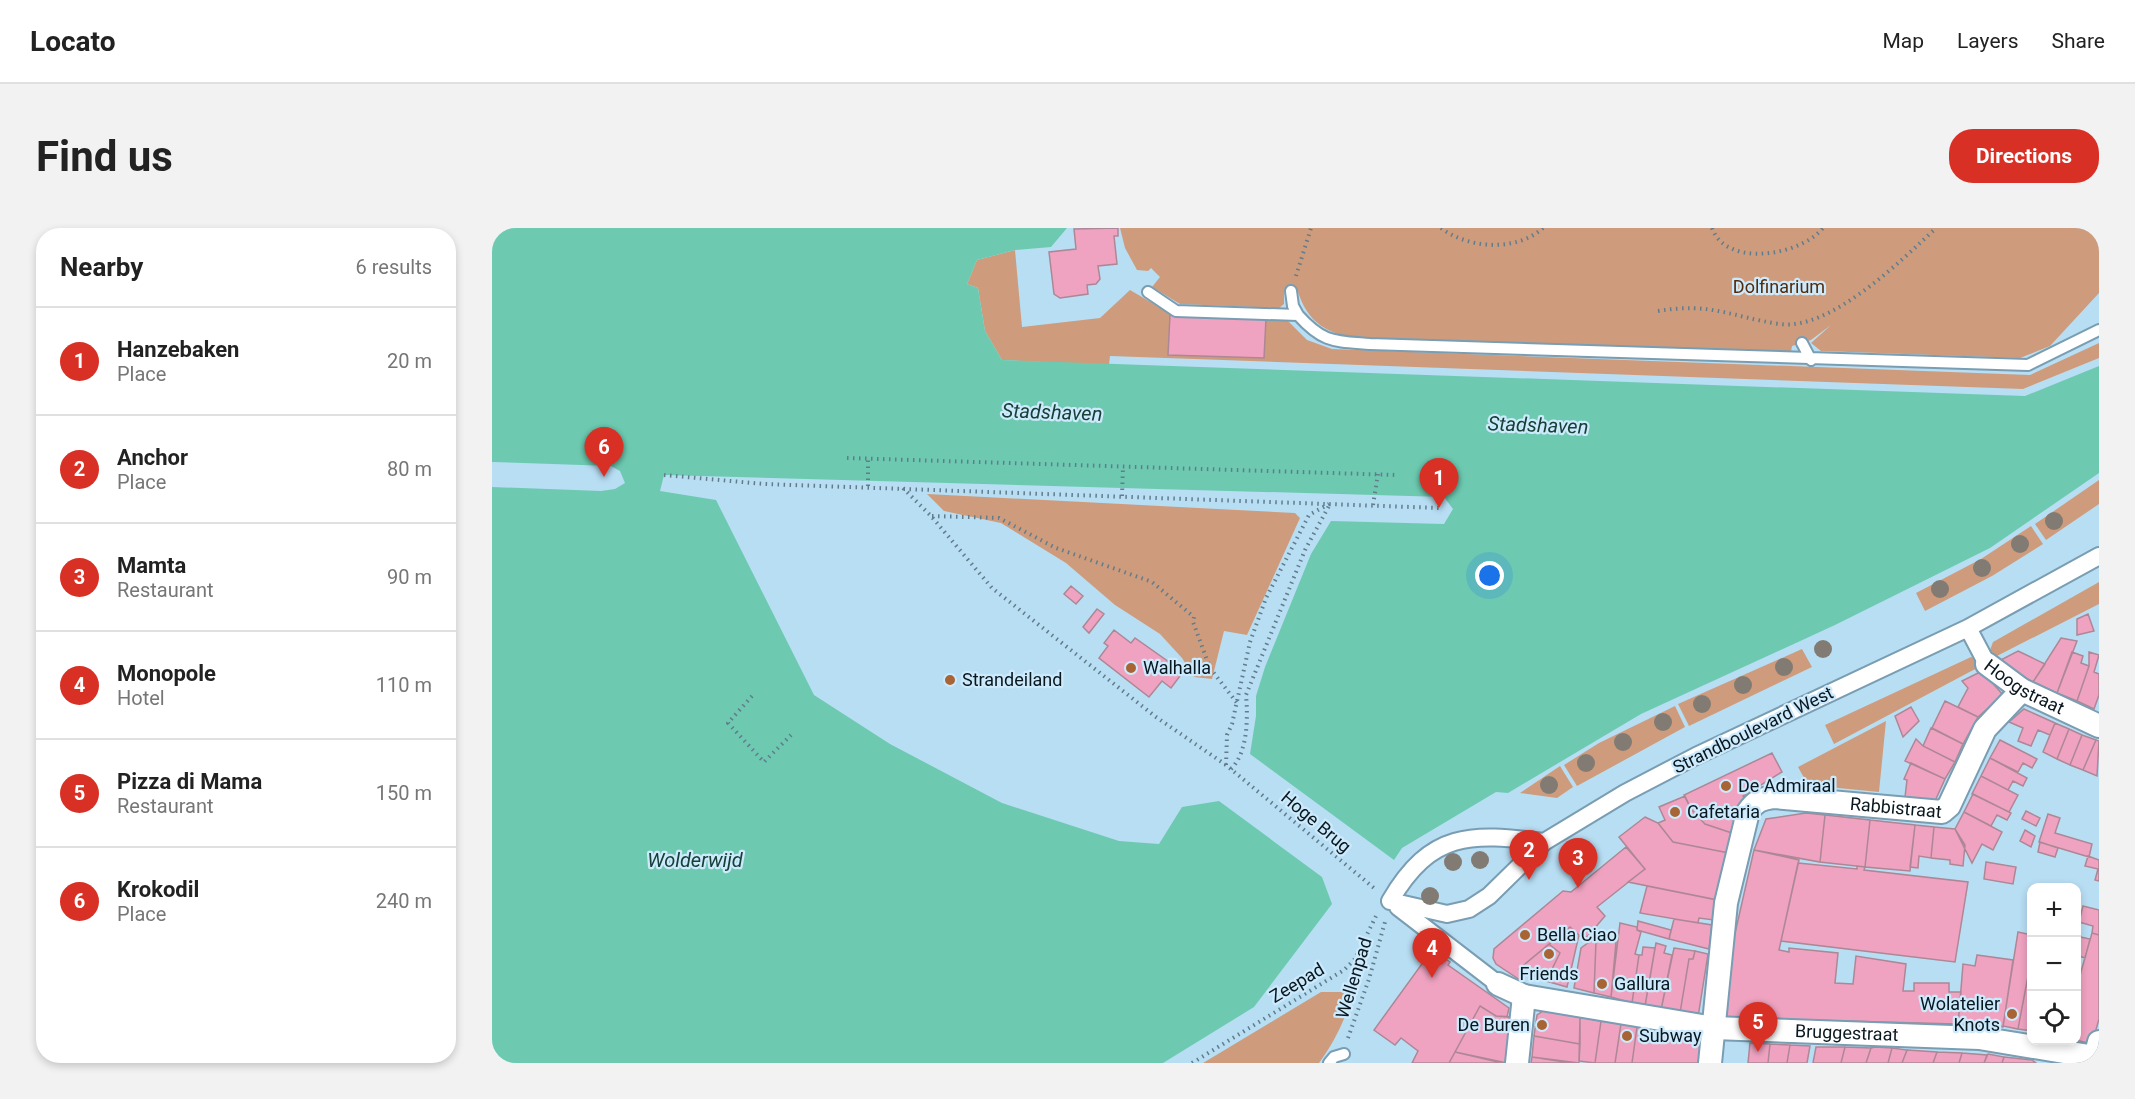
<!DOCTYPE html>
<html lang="en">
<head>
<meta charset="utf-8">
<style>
	body { margin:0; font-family:Roboto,sans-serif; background:#f2f2f2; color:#222 }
	.controls { position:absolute; right:18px; bottom:18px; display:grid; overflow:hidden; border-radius:12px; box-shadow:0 3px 9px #0003 }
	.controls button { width:54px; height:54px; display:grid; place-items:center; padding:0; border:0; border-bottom:2px solid #e0e0e0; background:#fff; color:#222; font:30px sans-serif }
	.you { position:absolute; left:998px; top:348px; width:21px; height:21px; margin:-15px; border:4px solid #fff; border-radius:50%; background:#1a73e8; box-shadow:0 0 0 9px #1a73e833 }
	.badge { display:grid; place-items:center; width:39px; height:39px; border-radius:50%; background:#d93025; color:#fff; font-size:20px; font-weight:700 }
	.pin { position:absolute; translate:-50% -50px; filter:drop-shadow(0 2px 3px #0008) }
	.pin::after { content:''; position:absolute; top:32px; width:21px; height:18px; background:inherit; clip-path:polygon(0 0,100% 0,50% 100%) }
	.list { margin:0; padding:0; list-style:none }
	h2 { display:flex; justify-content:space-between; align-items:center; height:78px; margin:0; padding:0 24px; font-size:26px }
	h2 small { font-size:20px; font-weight:400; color:#767676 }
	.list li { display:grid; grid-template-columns:39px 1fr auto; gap:18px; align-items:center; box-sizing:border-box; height:108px; padding:0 24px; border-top:2px solid #e0e0e0 }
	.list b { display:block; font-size:22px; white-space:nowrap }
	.list p { margin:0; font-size:20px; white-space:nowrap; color:#767676 }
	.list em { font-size:20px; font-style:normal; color:#767676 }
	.icon { flex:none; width:33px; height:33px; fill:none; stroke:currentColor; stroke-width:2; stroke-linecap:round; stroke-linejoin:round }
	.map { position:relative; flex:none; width:1607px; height:835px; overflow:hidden; border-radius:24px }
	header { display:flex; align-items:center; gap:36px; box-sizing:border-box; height:84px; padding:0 30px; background:#fff; border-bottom:2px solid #e0e0e0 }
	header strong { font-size:28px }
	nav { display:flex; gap:33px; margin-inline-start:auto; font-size:21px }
	.intro { display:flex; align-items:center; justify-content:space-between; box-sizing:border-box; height:144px; padding:0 36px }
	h1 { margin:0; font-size:42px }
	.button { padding:15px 27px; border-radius:24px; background:#d93025; color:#fff; font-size:21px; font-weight:700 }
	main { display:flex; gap:36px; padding:0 36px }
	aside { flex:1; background:#fff; border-radius:24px; box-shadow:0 3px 9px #0003 }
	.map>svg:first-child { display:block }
	.green { fill:#ce9c7c }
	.water { fill:#6dcab1 }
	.pier { fill:#b8def4 }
	.building { fill:#efa3c1; stroke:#ad8795; stroke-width:1.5 }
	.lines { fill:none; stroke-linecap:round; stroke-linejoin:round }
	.service-casing { stroke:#799db2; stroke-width:14 }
	.pedestrian-casing { stroke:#799db2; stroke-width:20 }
	.minor-casing { stroke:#799db2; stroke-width:26 }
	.path { stroke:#627c8b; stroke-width:4; stroke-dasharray:1.5 4.5; stroke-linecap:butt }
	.service { stroke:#fff; stroke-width:10 }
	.pedestrian { stroke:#fff; stroke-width:16 }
	.minor { stroke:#fff; stroke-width:22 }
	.tree { fill:#827b73 }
	.poi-dot { fill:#a86434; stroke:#cceafc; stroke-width:2 }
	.labels { text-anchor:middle; stroke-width:4.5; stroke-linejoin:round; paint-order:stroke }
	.park-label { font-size:18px; fill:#552a09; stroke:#cceafc }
	.poi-label { font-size:18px; fill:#09171f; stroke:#cceafc; text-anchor:start }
	.street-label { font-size:18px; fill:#09171f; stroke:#cceafc }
	.water-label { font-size:20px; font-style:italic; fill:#164036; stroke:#cceafc }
</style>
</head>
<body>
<header>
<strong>Locato</strong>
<nav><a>Map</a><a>Layers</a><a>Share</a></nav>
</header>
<div class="intro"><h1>Find us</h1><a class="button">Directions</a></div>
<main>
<aside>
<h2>Nearby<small>6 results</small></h2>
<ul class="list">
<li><span class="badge">1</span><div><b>Hanzebaken</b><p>Place</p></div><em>20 m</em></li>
<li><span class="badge">2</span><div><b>Anchor</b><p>Place</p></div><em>80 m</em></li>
<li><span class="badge">3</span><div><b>Mamta</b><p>Restaurant</p></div><em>90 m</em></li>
<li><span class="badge">4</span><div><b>Monopole</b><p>Hotel</p></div><em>110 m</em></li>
<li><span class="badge">5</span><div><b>Pizza di Mama</b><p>Restaurant</p></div><em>150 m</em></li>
<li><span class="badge">6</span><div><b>Krokodil</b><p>Place</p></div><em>240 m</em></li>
</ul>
</aside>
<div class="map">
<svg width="1607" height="835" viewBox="0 0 1607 835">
	<rect width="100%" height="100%" fill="#b8def4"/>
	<path class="green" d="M628,0H1607V65L1558,118L1528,130L1329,123L1319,115L1339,97L1319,112L1300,118L1299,124L1296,125L868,110C836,107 816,95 806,64L792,63V76L787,80L688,76L660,59L668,49L659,40L656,43L645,42L633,20Z
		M523,22L530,99L608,90L638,62L679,86L792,89L815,112L840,121L1538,147L1607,115V130L1531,161L618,128L617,137L510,132L493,103L486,60L475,56L485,32Z
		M1607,252V276L1554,312L1543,296Z
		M435,266L803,285L808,290L755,407L732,403L720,451L702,449L690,430L668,406L623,377L574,335L509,295L452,283Z
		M1539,298L1551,316L1500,348L1433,383L1424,365L1489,331Z
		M1607,354V376L1501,430L1498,422L1501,414Z
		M1310,421L1320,439L1197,498L1186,476Z
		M1479,429L1485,431L1487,439L1342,516L1333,497Z
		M1183,478L1193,499L1085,558L1072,537L1107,515Z
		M1394,493L1387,564L1316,557L1306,539Z
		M1068,538L1081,559L1065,570L1028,565Z
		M859,756L864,758C855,786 845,811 827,835H711L829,764H853Z"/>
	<path class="water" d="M0,0H575L559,19L523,22L485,32L475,56L486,60L493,103L510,132L1533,168L1607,138V245L1498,320L1343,397L1149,486L1016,565L1004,564L910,620L902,632L758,526L764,488V468L773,439L819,326L839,293L952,296L961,281L952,269L172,247L168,263L224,272L322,467L398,516L510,575L627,613L667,616L690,579L727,573L830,649L840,676L762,779L671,835H0Z"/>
	<path class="pier" d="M0,234L119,238L128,243L133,255L123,261L109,263L0,259Z"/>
	<path class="building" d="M626,0V8H622L625,36L606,38L608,51L604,56L595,57L596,66L568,70L562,66L557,24L584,21L582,1Z
		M678,87L774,90L772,130L676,127Z
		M579,358L591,368L584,376L572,366Z
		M605,381L612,386L597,405L591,399Z
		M1596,386L1602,403L1585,407V391Z
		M622,402L639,415L643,410L691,444L679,460L670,453L657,469L607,430L616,418L612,415Z
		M1569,410L1585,413L1565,465L1541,454Z
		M1526,423L1553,436L1541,454L1503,435Z
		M1580,424L1591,428L1589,435L1597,438L1585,473L1565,465Z
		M1597,424L1607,427L1602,444L1607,446V467L1602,481L1585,473L1597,438Z
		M1490,443L1511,467L1486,489L1466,479L1476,460L1470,453Z
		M1453,473L1486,489L1471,516L1440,500Z
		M1419,479L1427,493L1411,509L1403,488Z
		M1532,481L1563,495L1558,507L1546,502L1539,518L1526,513L1531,500L1517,494Z
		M1563,495L1577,501L1565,531L1551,524Z
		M1439,500L1471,516L1463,534L1431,518Z
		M1577,501L1590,507L1578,537L1565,531Z
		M1590,507L1604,512L1591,542L1578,537Z
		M1424,511L1431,518L1463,534L1453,551L1413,533Z
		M1508,512L1545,531L1540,540L1531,535L1526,544L1498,530Z
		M1604,512L1607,513L1605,548L1591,542Z
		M1280,525L1290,544L1251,568L1258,574L1243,606L1213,596L1199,581L1192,567Z
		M1498,530L1535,550L1531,558L1521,553L1516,562L1489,548Z
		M1419,535L1453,551L1443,573L1413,569L1415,552L1412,551Z
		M1489,548L1526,567L1517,584L1480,566Z
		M1481,566L1519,585L1515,592L1505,587L1499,598L1472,584Z
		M1193,568L1199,581L1213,596L1243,606L1237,625L1181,614L1166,595L1173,592L1167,579Z
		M1534,583L1548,590L1544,598L1530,591Z
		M1472,584L1510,604L1501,622L1490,616L1480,635L1463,601Z
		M1314,585L1333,587L1328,634L1262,622L1274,591Z
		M1556,586L1568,590L1563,605L1600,616L1597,629L1547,614Z
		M1333,587L1378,592L1373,639L1328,634Z
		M1153,589L1166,595L1181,614L1237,625L1226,672L1136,654L1153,641L1127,609Z
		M1378,592L1423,597L1418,643L1373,639Z
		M1423,597L1442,599L1439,630L1427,628L1426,640L1418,639Z
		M1442,599L1463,601L1473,617L1471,638L1458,636V632L1439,630Z
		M1533,602L1543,608L1539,619L1528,613Z
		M1548,614L1566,620L1563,629L1546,624Z
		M1134,619L1153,641L1105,679L1113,688L1096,708L1091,711L1078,699L1027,741L1033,744L1028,752L1004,736L1001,730L1002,721L1071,663L1079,664Z
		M1262,622L1307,632L1287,722L1297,724V720L1346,725L1343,755L1361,756L1364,728L1414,736L1411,763H1422V755H1457V764H1469L1466,796L1234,790L1241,714Z
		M1596,628L1607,632V653L1603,652L1606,641L1593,638Z
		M1494,634L1524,639L1521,656L1492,651Z
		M1306,635L1365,641V638L1373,639L1372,642L1476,654L1463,734L1289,713Z
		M1155,658L1225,672L1222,692L1207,690L1206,695L1148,685Z
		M1591,678L1607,682V707L1600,705L1601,698L1587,694Z
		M1182,691L1220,697L1217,721L1177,711Z
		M1146,693L1179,702L1177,711L1145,702Z
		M1128,695L1145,699V702L1149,704L1143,726L1147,727L1140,775L1119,769Z
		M1078,699L1087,707L1075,759L1054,753L1068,725L1057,716Z
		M1526,704L1540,707V727L1526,801L1511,798Z
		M1600,705L1607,707V791L1600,816L1584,812V761Z
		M1584,708L1598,711L1593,730L1584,727Z
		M1100,712L1104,713L1102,765L1082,760L1089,720Z
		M1104,713L1124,714L1119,769L1102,765Z
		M1164,715L1174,718L1172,725L1180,727L1169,782L1153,778Z
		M1057,716L1068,725L1054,753L1027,741Z
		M1151,719L1163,720L1153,778L1140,775L1147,727H1150Z
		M1182,720L1203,723L1201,731H1197L1188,785L1169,782Z
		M940,722L958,734L956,737L1017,780L1015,789L1004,788L988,778L957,835H920L926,823L909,810L903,817L882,802Z
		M1203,723L1216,726L1206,789L1188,785L1197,731H1201Z
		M1485,727L1521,732L1511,799L1466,798L1471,736L1483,738Z
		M1540,727V803L1526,801Z
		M988,778L1004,788L1022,789L1015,835L963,824Z
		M1051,783L1088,789V816L1042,808L1045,787Z
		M1088,789L1109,793L1103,835L1087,833Z
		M1109,793L1129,796L1123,835H1103Z
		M1129,796L1145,799L1140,835H1123Z
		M1145,799L1216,811L1212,835H1140Z
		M1042,808L1088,816L1087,835L1040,829Z
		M1258,815L1278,816L1276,835H1256Z
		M1278,816L1298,817L1295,835H1276Z
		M1298,817L1318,818L1315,835H1295Z
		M1324,819H1353L1349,835H1321Z
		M1353,819L1379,820L1374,835H1349Z
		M1383,819L1400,820L1396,835H1374L1379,820Z
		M1400,820L1415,822L1410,835H1396Z
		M1415,822L1445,824L1441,835H1410Z
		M963,824L1010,835H957Z
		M1445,824L1470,825L1467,835H1441Z
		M1470,825L1495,827L1492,835H1467Z
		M1496,826L1512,829L1510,835H1492Z
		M1040,829L1079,835H1039Z
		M1512,829L1540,832L1544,835H1510Z"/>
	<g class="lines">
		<defs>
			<path id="service" d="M799,63L801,78L806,87
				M656,64L684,83L806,87C831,115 842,113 878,116L1536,137L1607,102
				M1310,115L1319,132
				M837,835L842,829L852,826"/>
			<path id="pedestrian" d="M1476,400L1495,436
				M898,673L955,686L977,681L997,668L1052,614L1133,565L1204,528L1476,400L1607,328
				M898,673C939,603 978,605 1052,614
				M906,679L1006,756"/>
			<g id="minor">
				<path id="s1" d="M1495,436L1530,462L1607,498"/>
				<path id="s2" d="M1006,756L1032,768L1222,800L1487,810L1603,829L1607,814"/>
				<path d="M1025,835L1032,768"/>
				<path id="s3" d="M1218,835L1234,675L1256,584C1263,573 1269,571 1282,569L1450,584L1457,578L1493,501L1530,462"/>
			</g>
		</defs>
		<use href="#service" class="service-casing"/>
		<use href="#pedestrian" class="pedestrian-casing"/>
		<use href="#minor" class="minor-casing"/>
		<path class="path" d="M949,0C977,21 1024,24 1051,0
			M1220,0C1234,40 1308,28 1331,0
			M804,48L819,0
			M1166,83C1220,74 1239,89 1288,96C1338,103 1410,32 1444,0
			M355,230L905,247
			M172,247L272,256L947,280
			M376,258V231
			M411,260L439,288L500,360L664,489L734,537L882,660
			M630,268L631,238
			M881,277L886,246
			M440,288L507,290L564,320L660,354L702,389L701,394L718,440L745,475
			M260,468L236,495L272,534L299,507
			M734,537L735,507L740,496L758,414L774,370L817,287L837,276
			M739,541C756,524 756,490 754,467L813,322L838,276
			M856,810L877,751L893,694
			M700,835L852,742L863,731L885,686"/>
		<use href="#service" class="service"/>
		<use href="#pedestrian" class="pedestrian"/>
		<use href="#minor" class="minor"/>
	</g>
	<g class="tree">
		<circle cx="1562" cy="293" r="9"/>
		<circle cx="1528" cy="316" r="9"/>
		<circle cx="1490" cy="340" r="9"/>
		<circle cx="1448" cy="361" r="9"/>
		<circle cx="1331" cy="421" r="9"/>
		<circle cx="1292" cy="439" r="9"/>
		<circle cx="1251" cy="457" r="9"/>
		<circle cx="1210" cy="476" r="9"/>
		<circle cx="1171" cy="494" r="9"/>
		<circle cx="1131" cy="514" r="9"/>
		<circle cx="1094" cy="535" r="9"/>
		<circle cx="1057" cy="557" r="9"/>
		<circle cx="988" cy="632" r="9"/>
		<circle cx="961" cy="634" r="9"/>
		<circle cx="938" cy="668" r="9"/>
	</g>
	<g class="poi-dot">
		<circle cx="639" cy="440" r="6"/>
		<circle cx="458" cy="452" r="6"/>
		<circle cx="1234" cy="558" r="6"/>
		<circle cx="1183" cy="584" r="6"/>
		<circle cx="1033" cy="707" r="6"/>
		<circle cx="1057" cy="726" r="6"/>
		<circle cx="1110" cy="756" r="6"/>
		<circle cx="1520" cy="786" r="6"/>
		<circle cx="1050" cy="797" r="6"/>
		<circle cx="1135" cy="808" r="6"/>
	</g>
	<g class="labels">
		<g class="park-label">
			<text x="1287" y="65">Dolfinarium</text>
		</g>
		<g class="poi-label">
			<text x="651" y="446">Walhalla</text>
			<text x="470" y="458">Strandeiland</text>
			<text x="1246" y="564">De Admiraal</text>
			<text x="1195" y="590">Cafetaria</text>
			<text x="1045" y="713">Bella Ciao</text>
			<text x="1057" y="752" text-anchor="middle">Friends</text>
			<text x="1122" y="762">Gallura</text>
			<text x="1508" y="782" text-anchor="end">Wolatelier<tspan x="1508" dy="21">Knots</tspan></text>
			<text x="1038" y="803" text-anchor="end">De Buren</text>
			<text x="1147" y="814">Subway</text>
		</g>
		<g class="street-label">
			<text dy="6" stroke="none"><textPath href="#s1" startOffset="44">Hoogstraat</textPath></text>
			<text transform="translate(1261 502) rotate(-26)" y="6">Strandboulevard West</text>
			<text dy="6" stroke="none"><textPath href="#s3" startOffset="408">Rabbistraat</textPath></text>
			<text transform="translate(824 594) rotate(40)" y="6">Hoge Brug</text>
			<text transform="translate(862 750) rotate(-73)" y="6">Wellenpad</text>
			<text transform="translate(805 755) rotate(-31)" y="6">Zeepad</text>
			<text dy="6" stroke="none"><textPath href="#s2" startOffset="354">Bruggestraat</textPath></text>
		</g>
		<g class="water-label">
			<text transform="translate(560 184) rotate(2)" y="7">Stadshaven</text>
			<text transform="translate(1046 197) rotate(2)" y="7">Stadshaven</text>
			<text x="203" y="639">Wolderwijd</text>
		</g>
	</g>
</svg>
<div class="controls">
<button>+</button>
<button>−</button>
<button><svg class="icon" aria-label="locate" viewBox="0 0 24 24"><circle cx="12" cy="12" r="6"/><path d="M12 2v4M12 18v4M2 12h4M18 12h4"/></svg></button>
</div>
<div class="you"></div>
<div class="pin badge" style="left:947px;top:280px">1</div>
<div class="pin badge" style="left:1037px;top:652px">2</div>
<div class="pin badge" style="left:1086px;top:660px">3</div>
<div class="pin badge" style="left:940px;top:750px">4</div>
<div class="pin badge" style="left:1266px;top:824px">5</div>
<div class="pin badge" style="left:112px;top:249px">6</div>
</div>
</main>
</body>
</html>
